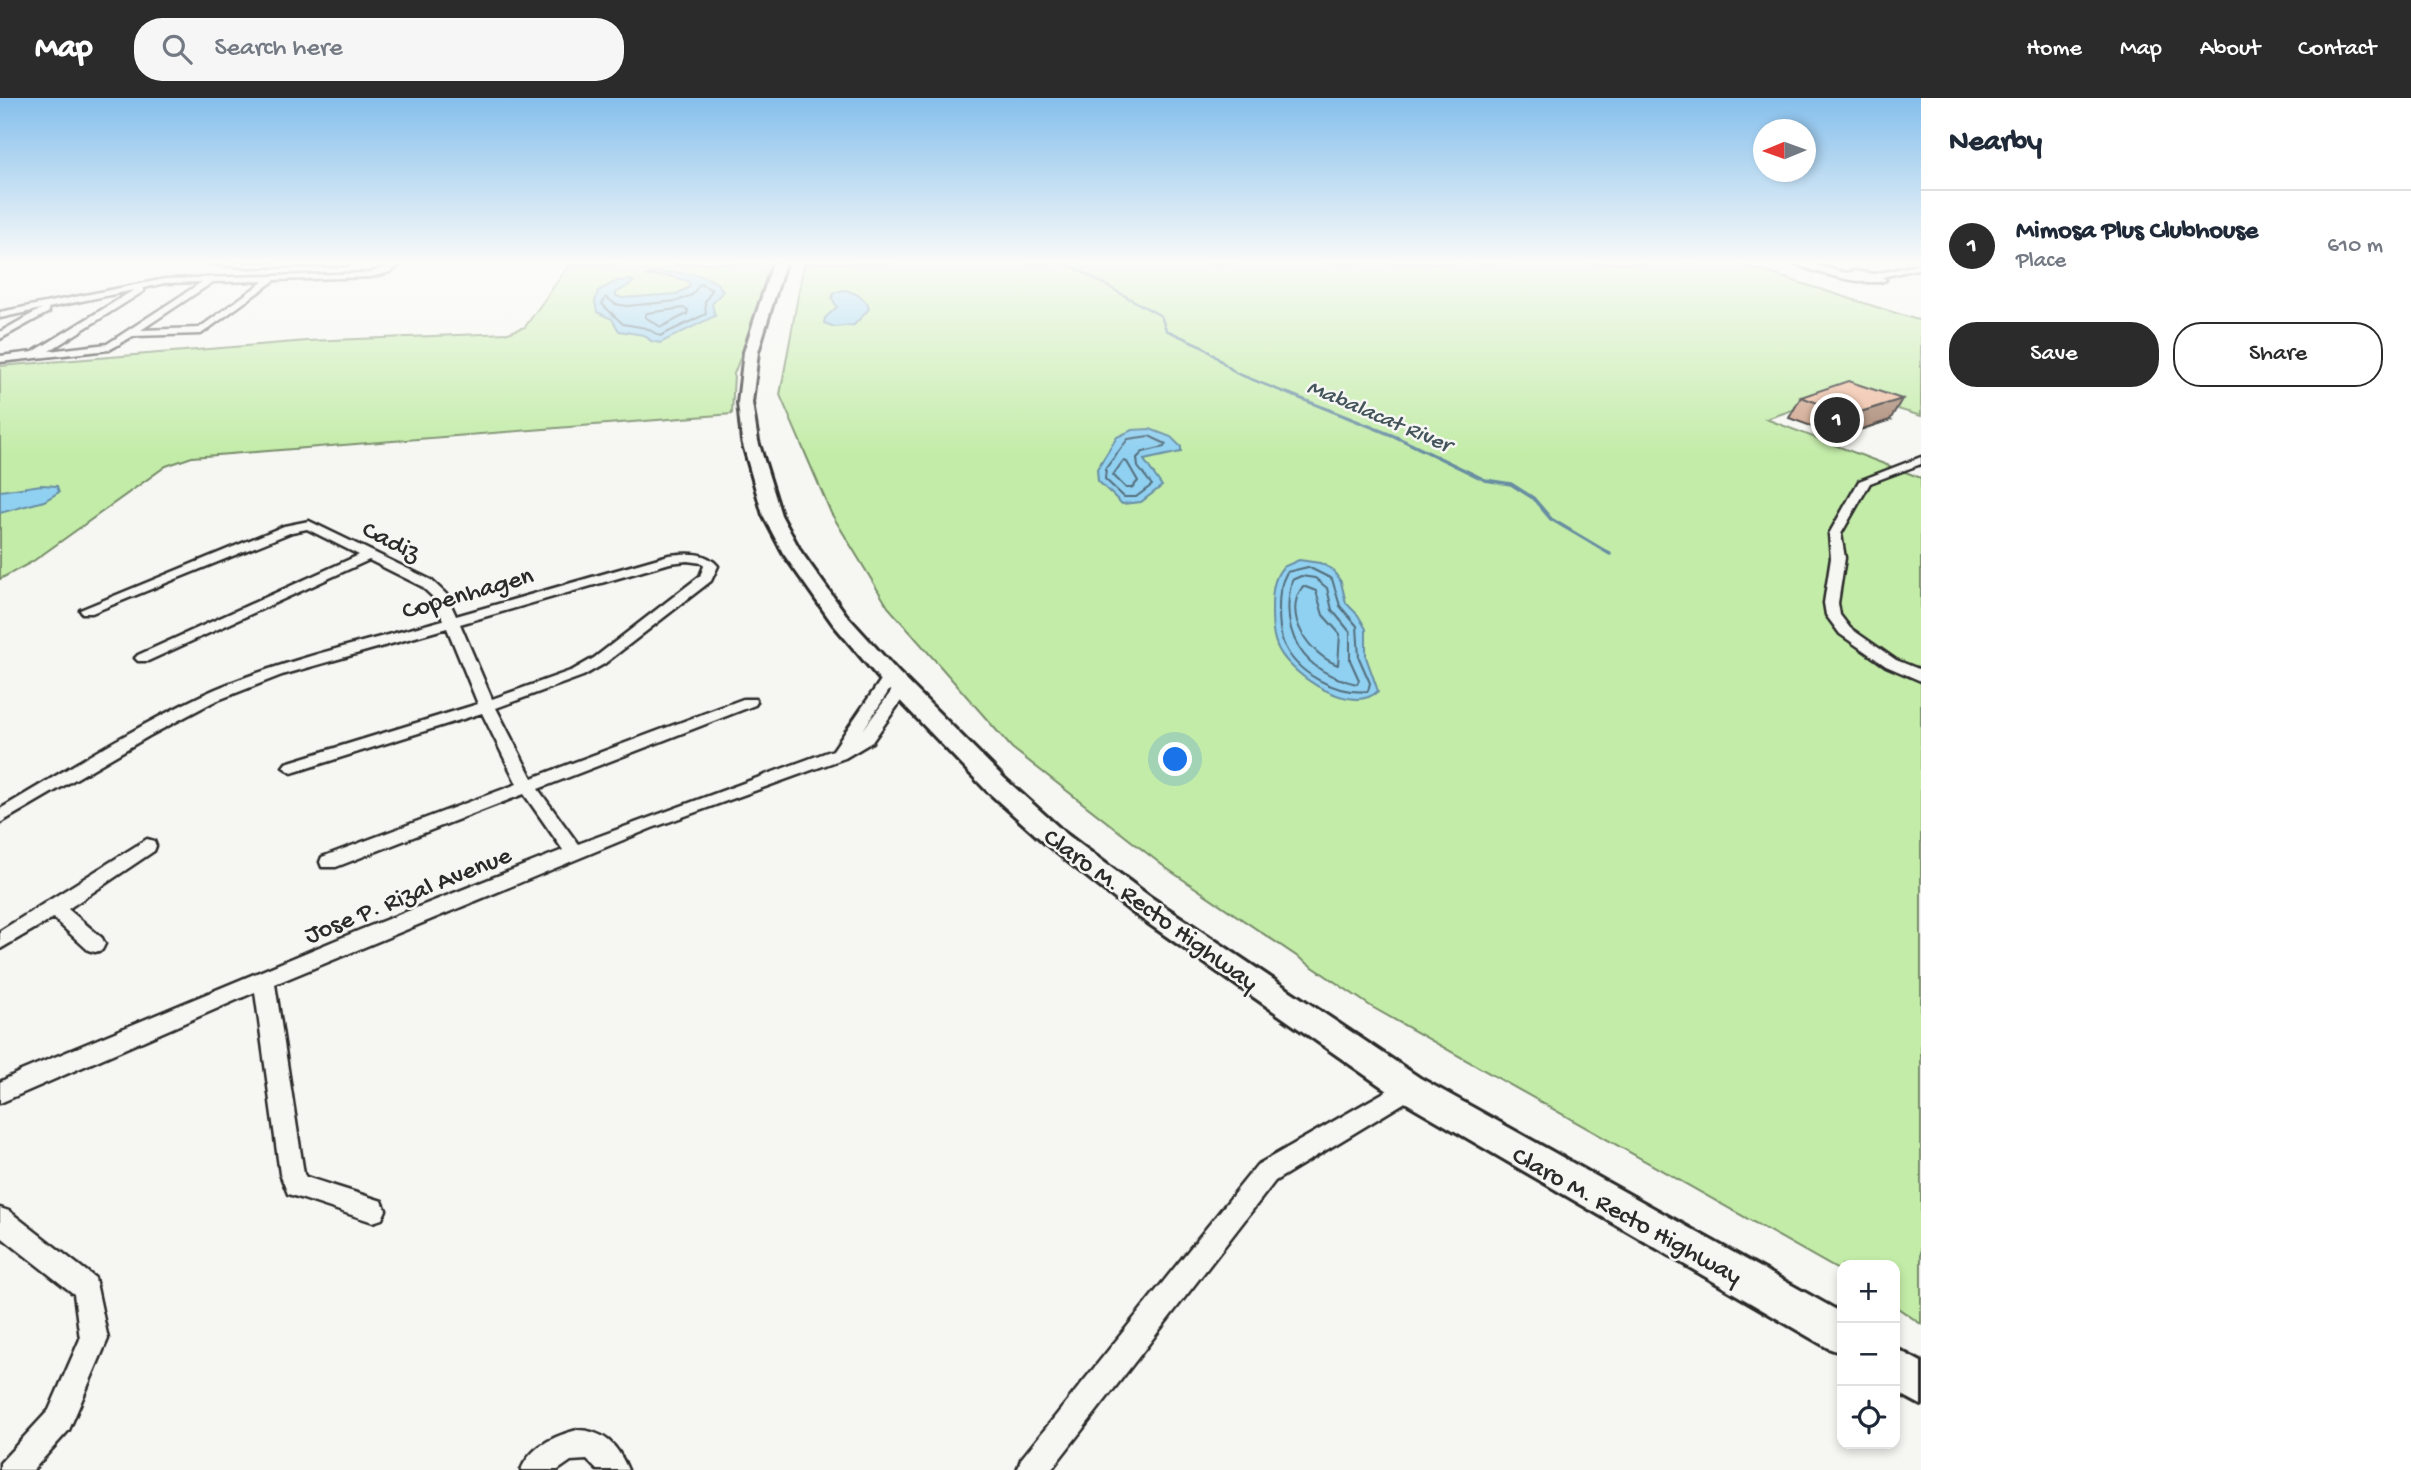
<!DOCTYPE html>
<html lang="en">
<head>
<meta charset="utf-8">
<style>
	body { margin:0; font-family:"Gochi Hand",sans-serif; background:#f6f6f7; color:#1f2937 }
	.controls { position:absolute; right:21px; bottom:21px; display:grid; overflow:hidden; border-radius:14px; box-shadow:0 4px 10px #0003 }
	.controls button { width:63px; height:63px; display:grid; place-items:center; padding:0; border:0; border-bottom:2px solid #e0e1e3; background:#fff; color:#1f2937; font:35px sans-serif }
	.compass { position:absolute; left:1753px; top:21px; width:63px; height:63px; border-radius:50%; background:#fff; box-shadow:0 4px 10px #0003; rotate:269deg }
	.you { position:absolute; left:1176px; top:662px; width:24px; height:24px; margin:-18px; border:5px solid #fff; border-radius:50%; background:#1a73e8; box-shadow:0 0 0 10px #1a73e833 }
	.badge { display:grid; place-items:center; width:46px; height:46px; border-radius:50%; background:#2b2b2b; color:#fff; font-size:23px; font-weight:700 }
	.pin { position:absolute; translate:-50% -50%; border:4px solid #fff; box-shadow:0 2px 7px #0006 }
	.list { margin:0; padding:0; list-style:none }
	h2 { display:flex; justify-content:space-between; align-items:center; height:91px; margin:0; padding:0 28px; font-size:30px }
	h2 small { font-size:23px; font-weight:400; color:#747a83 }
	.list li { display:grid; grid-template-columns:46px 1fr auto; gap:21px; align-items:center; box-sizing:border-box; height:112px; padding:0 28px; border-top:2px solid #e0e1e3 }
	.list b { display:block; font-size:26px; white-space:nowrap }
	.list p { margin:0; font-size:23px; white-space:nowrap; color:#747a83 }
	.list em { font-size:23px; font-style:normal; color:#747a83 }
	.actions { display:flex; gap:14px; padding:21px 28px }
	.actions a { flex:1; padding:16px 0; border:2px solid #2b2b2b; border-radius:28px; text-align:center; font-size:24px; color:#2b2b2b }
	.actions .main { background:#2b2b2b; color:#fff }
	.icon { flex:none; width:38px; height:38px; fill:none; stroke:currentColor; stroke-width:2; stroke-linecap:round; stroke-linejoin:round }
	.map { position:relative; flex:none; width:1921px; height:1372px; overflow:hidden }
	header { display:flex; align-items:center; gap:42px; box-sizing:border-box; height:98px; padding:0 35px; background:#2b2b2b; color:#fff }
	header strong { font-size:33px }
	nav { display:flex; gap:38px; margin-inline-start:auto; font-size:24px }
	.search { width:490px; height:63px; background:#f6f6f7; display:flex; align-items:center; gap:18px; box-sizing:border-box; padding:0 24px; border-radius:28px; color:#747a83; font-size:26px }
	main { display:flex }
	aside { flex:1; background:#fff }
	.map>svg:first-child { display:block }
	.green { fill:#c3eca8; stroke:#778c6a; stroke-width:2 }
	.water { fill:#90d0f1; stroke:#688ea2; stroke-width:2 }
	.lines { fill:none; stroke-linecap:round; stroke-linejoin:round }
	.shore { stroke:#536d7a; stroke-width:2 }
	.stream-far1 { stroke:#688ea2; stroke-width:2.5 }
	.stream { stroke:#688ea2; stroke-width:3.5 }
	.street-casing { stroke:#2b2b2b; stroke-width:5 }
	.secondary-casing { stroke:#2b2b2b; stroke-width:6 }
	.street { fill:#f6f6f2; fill-rule:evenodd }
	.secondary { fill:#f6f6f2; fill-rule:evenodd }
	.wall { fill:#cea28a; stroke:#2b2b2b; stroke-width:2 }
	.shaded-wall { fill:#a78470; stroke:#2b2b2b; stroke-width:2 }
	.building { fill:#efbca0; stroke:#2b2b2b; stroke-width:2 }
	.labels { text-anchor:middle; stroke-width:5; stroke-linejoin:round; paint-order:stroke }
	.far-water-label { font-size:23px; font-style:italic; fill:#44545c; stroke:#f6f6f2 }
	.street-label { font-size:26px; fill:#2b2b2b; stroke:#f6f6f2 }
</style>
</head>
<body>
<header>
<strong>Map</strong>
<div class="search"><svg class="icon" aria-label="search" viewBox="0 0 24 24"><circle cx="10" cy="10" r="6"/><path d="M15 15l6 6"/></svg>Search here</div>
<nav><a>Home</a><a>Map</a><a>About</a><a>Contact</a></nav>
</header>
<main>
<div class="map">
<svg width="1921" height="1372" viewBox="0 0 1921 1372">
	<rect width="100%" height="100%" fill="#f6f6f2"/>
	<filter id="ink" filterUnits="userSpaceOnUse"><feTurbulence type="fractalNoise" baseFrequency=".0143" numOctaves="2"/><feDisplacementMap in="SourceGraphic" scale="14" xChannelSelector="R" yChannelSelector="G"/><feConvolveMatrix kernelMatrix="1 2 1 2 8 2 1 2 1" color-interpolation-filters="sRGB"/></filter>
	<g filter="url(#ink)">
		<path class="green" d="M767,165L774,170L734,276L732,316L192,359L166,368L32,464L0,481V268L307,243L508,235L525,229L570,166Z
			M804,165H1737L1921,223V318L1844,295L1766,321L1921,380V1226L1895,1208V1167H1842V1174L1372,909L1166,770L1012,650L888,509L831,415L780,297Z"/>
		<path class="water" d="M654,175C673,174 713,173 723,193L712,206L715,218L660,245L651,243L644,237L619,233L612,221L597,214L595,204L598,193L617,183L632,182L634,184L616,195V198L623,200L676,196L690,189L688,183L669,178H645Z
			M843,192C853,193 868,201 869,211L854,227L835,229L824,225L825,220L837,209L832,200L834,195Z
			M1150,331L1171,339L1181,349V354L1144,362L1162,388L1141,404L1122,406L1098,383L1097,371L1117,339L1132,332Z
			M41,387L57,388L59,394L44,403L0,415V393Z
			M1299,462L1320,465L1332,471L1341,484L1346,505L1358,517L1366,531V559L1378,593C1352,618 1293,578 1279,552C1272,539 1272,524 1272,510C1272,495 1273,480 1283,469Z"/>
		<g class="lines">
			<path class="shore" d="M700,186L712,192L705,204L706,216L660,238L646,230L623,226L602,206L606,199L615,206L627,208L677,203L692,197Z
				M684,210L688,212L687,216L661,229L645,219L647,215Z
				M1149,338L1166,346L1164,349L1143,354L1137,360L1138,369L1152,387L1136,399H1124L1105,381L1106,370L1128,341Z
				M1123,363L1127,364L1138,383L1132,390H1126L1113,377Z
				M1308,469L1332,481L1340,508L1357,528L1359,560L1370,585L1368,593C1336,597 1295,575 1283,544C1279,533 1279,522 1279,511C1279,497 1280,486 1287,474Z
				M1301,478L1315,480L1327,490L1332,512L1350,534V562L1359,582L1357,586C1302,574 1279,536 1292,482Z
				M1303,488L1316,493L1323,517L1340,536L1338,567C1310,557 1281,517 1303,488Z"/>
			<path class="stream-far1" d="M1066,165L1161,218L1166,232L1202,248L1236,275L1291,297"/>
			<path class="stream" d="M1287,295L1394,338L1485,382L1511,386L1533,400L1551,421L1610,456"/>
			<defs>
				<path id="street" d="M203,165H352L348,167L245,169Z
					M393,165H402L390,174L371,179L275,182L201,236L133,238L109,252L0,264V258L33,254L134,192L48,210L49,214L0,241V234L41,211L0,220V214L165,181L370,175ZM264,183L199,230L141,232L213,184ZM202,184L107,246L49,253L144,193V190L165,185Z
					M1795,165H1807L1846,175L1855,173L1875,176L1921,166V170L1882,179L1886,182C1871,190 1811,174 1795,165Z
					M1921,359V366L1870,385L1841,436L1845,460L1838,505L1840,517L1850,530L1896,562L1921,572V583L1886,568L1840,536L1826,517L1824,505L1831,460L1829,436L1859,383Z
					M309,423L431,482L446,496L456,518L669,457C687,455 706,453 718,468L711,483L604,566L583,578L496,610L532,680L743,601H755L757,604L755,607L538,691L578,746L833,652L885,576H895L898,579L863,632L896,587L902,585L910,590L872,644L845,660L652,730L275,886L304,1076L306,1079L382,1103L386,1112L382,1121L373,1124L288,1096L280,1076L255,894L0,1005V984L21,973L360,832L563,752L524,696L336,769H322L320,764L322,759L517,686L482,615L298,673L292,675L283,669L286,665L478,606L447,530L282,577L213,604L149,638L0,725V711C66,672 131,631 200,598C276,563 362,545 443,522L435,501L421,488L369,462L148,563H138L135,560L138,557L359,457L307,431L292,434L92,515H82L80,512L284,428ZM687,463L702,465L704,468L700,478L594,560L573,572L492,601L460,526L670,465Z
					M147,741L154,743L156,748L154,753L68,811L102,840L105,846L102,852L95,854L88,852L53,820L0,851V833Z
					M1409,980L1417,983L1421,990L1417,997L1275,1083L1051,1372H1017L1021,1361L1257,1067Z
					M0,1110L9,1113L95,1180L108,1241L69,1332L33,1372H0V1365L49,1312L80,1241L74,1196L0,1138Z
					M577,1332C604,1332 618,1348 628,1372H597L587,1362L571,1363L558,1372H521C530,1349 554,1338 577,1332Z"/>
				<path id="secondary" d="M773,165H785L758,254L752,305L758,343L781,417L801,454L847,518L898,574L1004,680L1065,735L1149,798L1420,980L1842,1215V1255L1828,1250L1398,1000L1129,812L1047,747L986,692L882,584L833,526L783,455L763,417L742,343L738,305L744,254Z
					M1895,1250L1921,1264V1307L1895,1293Z"/>
			</defs>
			<use href="#street" class="street-casing"/>
			<use href="#secondary" class="secondary-casing"/>
			<use href="#street" class="street"/>
			<use href="#secondary" class="secondary"/>
		</g>
		<path class="wall" d="M1801,299L1890,322L1844,337H1836L1789,320Z"/>
		<path class="shaded-wall" d="M1902,301L1890,322L1844,337L1857,315Z"/>
		<path class="building" d="M1848,283L1902,301L1857,315L1848,316L1801,299Z"/>
	</g>
	<linearGradient id="sky" x2="0" y2="1"><stop stop-color="#85bfec"/><stop offset="0.46" stop-color="#fbfbf9"/><stop offset="1" stop-color="#fbfbf9" stop-opacity="0"/></linearGradient>
	<rect width="1921" height="357" fill="url(#sky)"/>
	<g class="labels">
		<g class="far-water-label">
			<text transform="translate(1380 316) rotate(23)" y="8">Mabalacat River</text>
		</g>
		<g class="street-label">
			<text transform="translate(392 441) rotate(26)" y="9">Cadiz</text>
			<text transform="translate(467 493) rotate(-16)" y="9">Copenhagen</text>
			<text transform="translate(407 795) rotate(-22)" y="9">Jose P. Rizal Avenue</text>
			<text transform="translate(1152 810) rotate(36)" y="9">Claro M. Recto Highway</text>
			<text transform="translate(1628 1116) rotate(29)" y="9">Claro M. Recto Highway</text>
		</g>
	</g>
</svg>
<div class="controls">
<button>+</button>
<button>−</button>
<button><svg class="icon" aria-label="locate" viewBox="0 0 24 24"><circle cx="12" cy="12" r="6"/><path d="M12 2v4M12 18v4M2 12h4M18 12h4"/></svg></button>
</div>
<svg class="compass" viewBox="-18 -18 36 36"><path d="M0-13l5 13h-10z" fill="#e53935"/><path d="M0 13l5-13h-10z" fill="#747a83"/></svg>
<div class="you"></div>
<div class="pin badge" style="left:1837px;top:322px">1</div>
</div>
<aside>
<h2>Nearby<small></small></h2>
<ul class="list">
<li><span class="badge">1</span><div><b>Mimosa Plus Clubhouse</b><p>Place</p></div><em>610 m</em></li>
</ul>
<div class="actions"><a class="main">Save</a><a>Share</a></div>
</aside>
</main>
</body>
</html>
